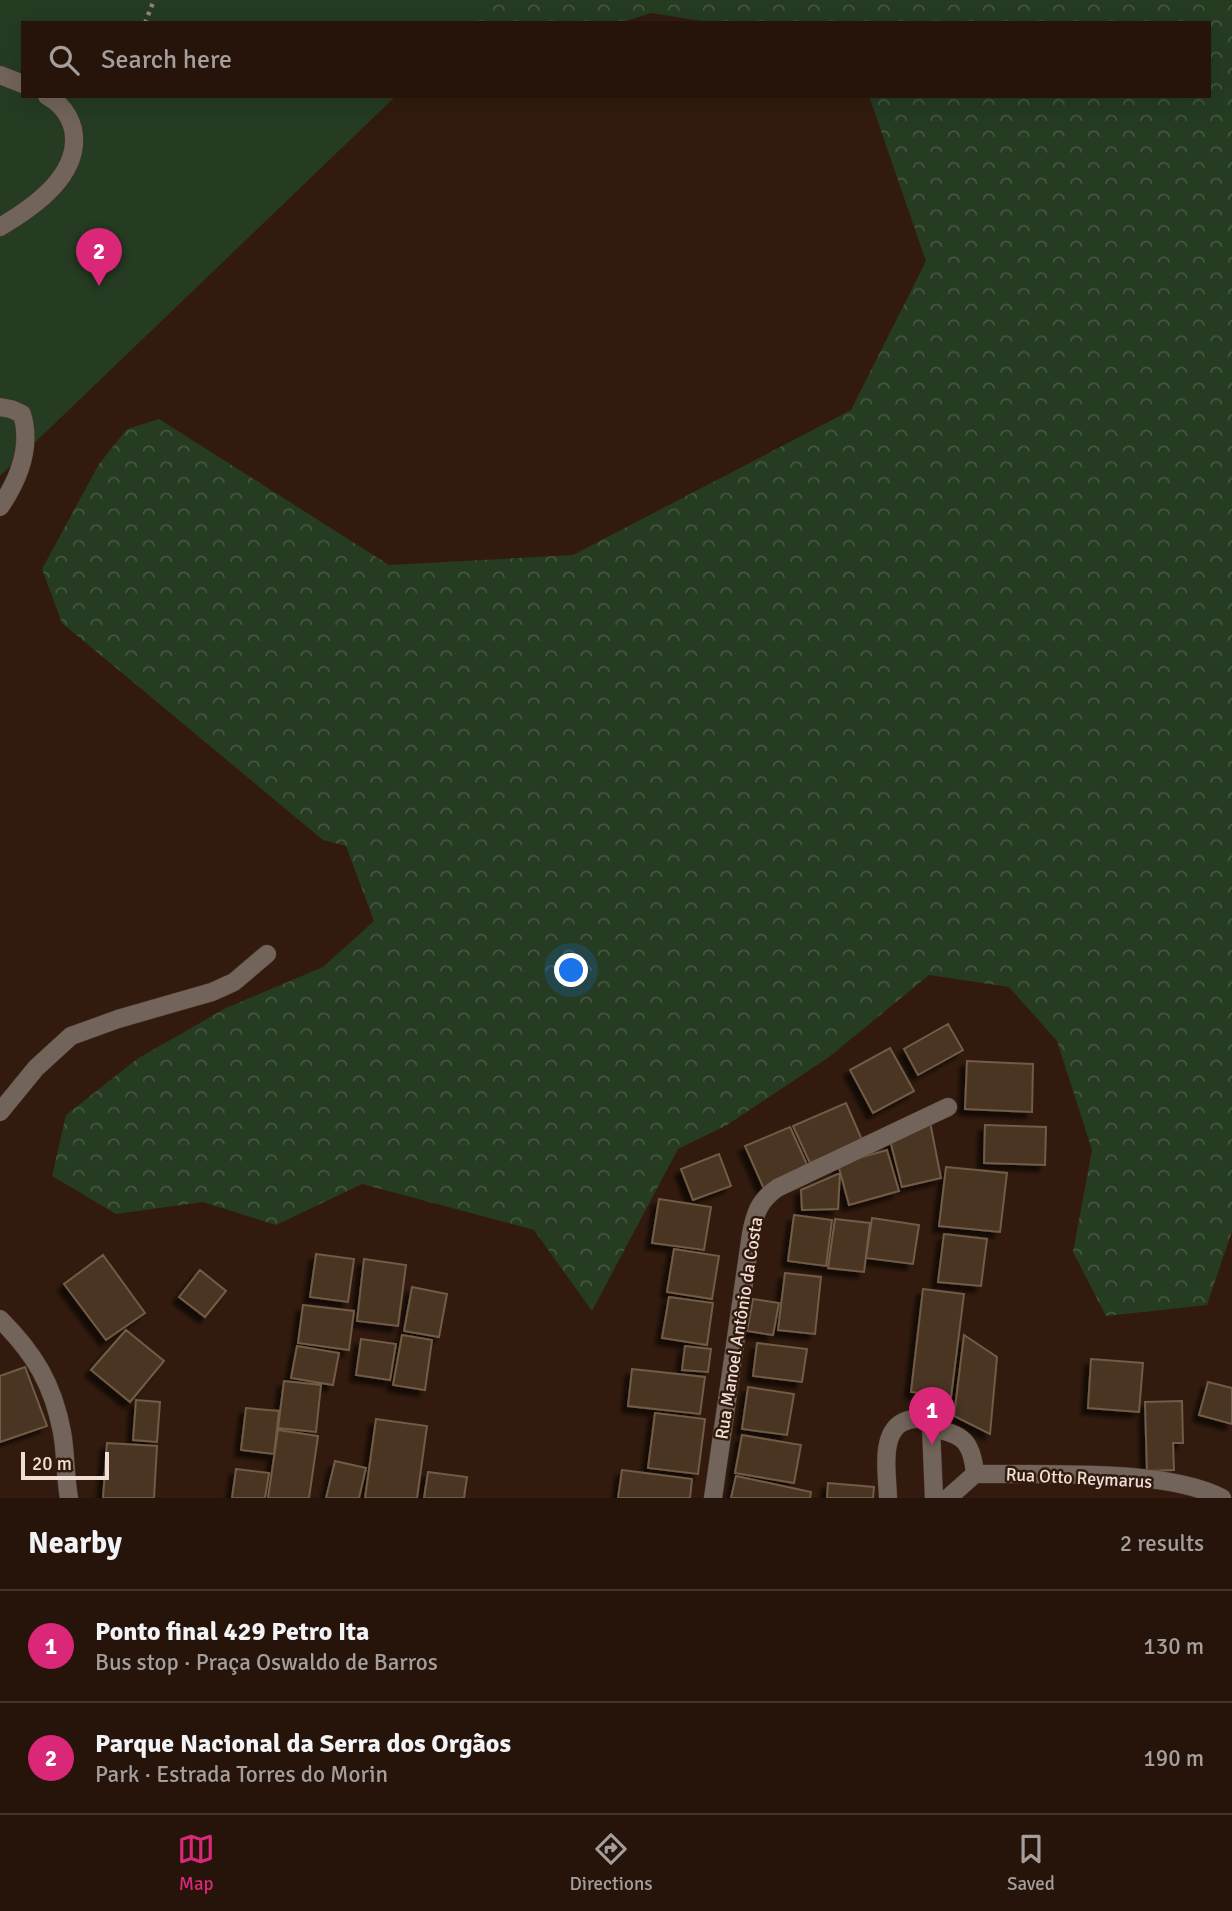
<!DOCTYPE html>
<html lang="en">
<head>
<meta charset="utf-8">
<style>
	body { margin:0; font-family:Signika,sans-serif; background:#2e1d13; color:#f1f3f6 }
	.scale { position:absolute; left:21px; bottom:18px; width:88px; box-sizing:border-box; padding-left:7px; border:4px solid #f0dfd7; border-top:0; font-size:19px; line-height:24px; white-space:nowrap; color:#f0dfd7; -webkit-text-stroke:5px #321b0e; paint-order:stroke }
	.you { position:absolute; left:572px; top:971px; width:24px; height:24px; margin:-18px; border:5px solid #fff; border-radius:50%; background:#1a73e8; box-shadow:0 0 0 10px #1a73e833 }
	.badge { display:grid; place-items:center; width:46px; height:46px; border-radius:50%; background:#db2777; color:#fff; font-size:23px; font-weight:700 }
	.pin { position:absolute; translate:-50% -58px; filter:drop-shadow(0 2px 4px #0008) }
	.pin::after { content:''; position:absolute; top:37px; width:24px; height:21px; background:inherit; clip-path:polygon(0 0,100% 0,50% 100%) }
	.list { margin:0; padding:0; list-style:none }
	h2 { display:flex; justify-content:space-between; align-items:center; height:91px; margin:0; padding:0 28px; font-size:30px }
	h2 small { font-size:23px; font-weight:400; color:#a49e9c }
	.list li { display:grid; grid-template-columns:46px 1fr auto; gap:21px; align-items:center; box-sizing:border-box; height:112px; padding:0 28px; border-top:2px solid #42332b }
	.list b { display:block; font-size:26px; white-space:nowrap }
	.list p { margin:0; font-size:23px; white-space:nowrap; color:#a49e9c }
	.list em { font-size:23px; font-style:normal; color:#a49e9c }
	.icon { flex:none; width:38px; height:38px; fill:none; stroke:currentColor; stroke-width:2; stroke-linecap:round; stroke-linejoin:round }
	.map { position:relative; flex:none; width:1232px; height:1498px; overflow:hidden }
	.search { position:absolute; background:#26140a; box-shadow:0 7px 28px #0002; left:21px; right:21px; top:21px; height:77px; display:flex; align-items:center; gap:18px; box-sizing:border-box; padding:0 24px; border-radius:0px; color:#a49e9c; font-size:26px }
	.sheet { height:315px; background:#26140a }
	nav { display:flex; justify-content:space-around; align-items:center; box-sizing:border-box; height:98px; border-top:2px solid #42332b; background:#26140a; font-size:19px; color:#a49e9c }
	nav a { display:grid; justify-items:center; gap:4px }
	nav .on { color:#db2777 }
	.map>svg:first-child { display:block }
	.forest { fill:url(#forest-crowns) }
	.park { fill:#253b22 }
	.building { fill:#483520; stroke:#715b46; stroke-width:2; filter:url(#shadow) }
	.lines { fill:none; stroke-linecap:round; stroke-linejoin:round }
	.street-casing { stroke:#4d362a; stroke-width:19 }
	.path { stroke:#958177; stroke-width:4.5; stroke-dasharray:3.5 5; stroke-linecap:butt }
	.street { stroke:#72645a; stroke-width:18 }
	.labels { text-anchor:middle; stroke-width:5; stroke-linejoin:round; paint-order:stroke }
	.street-label { font-size:18px; fill:#f0dfd7; stroke:#321b0e }
</style>
</head>
<body>
<div class="map">
<svg width="1232" height="1498" viewBox="0 0 1232 1498">
	<defs>
		<pattern id="forest-crowns" width="20" height="18" patternUnits="userSpaceOnUse" patternTransform="scale(1.75)"><rect width="20" height="18" fill="#253b22"/><path d="M2 6a3 3 0 1 1 6 0M12 15a3 3 0 1 1 6 0" fill="none" stroke="#455741"/></pattern>
		<filter id="shadow"><feDropShadow dx="-6" dy="6" stdDeviation="2" flood-color="#0009"/></filter>
	</defs>
	<rect width="100%" height="100%" fill="#321b0e"/>
	<path class="forest" d="M390,0H1232V1231L1207,1305L1106,1316L1073,1252L1092,1150L1057,1041L1009,987L929,975L829,1057L727,1125L678,1149L592,1311L534,1230L362,1184L276,1225L203,1202L116,1214L52,1176L66,1115L137,1059L226,1008L323,967L374,921L346,846L323,840L62,623L42,569L99,464L127,429L159,419L389,565L573,555L851,410L926,261L869,96H1209V23H715L651,13L620,23H445Z"/>
	<path class="park" d="M0,0H496L472,23H23V96H396L0,476Z"/>
	<path class="building" d="M948,1024L963,1050L918,1075L904,1049Z
		M890,1048L914,1091L873,1113L850,1070Z
		M967,1061L1033,1064L1032,1112L965,1109Z
		M846,1103L862,1140L810,1163L793,1126Z
		M930,1122L941,1178L902,1187L890,1140Z
		M985,1125L1046,1127L1045,1165L984,1163Z
		M790,1127L809,1169L764,1189L745,1146Z
		M887,1150L899,1191L849,1205L838,1164Z
		M719,1154L731,1186L693,1200L681,1169Z
		M946,1167L1007,1173L1000,1232L939,1226Z
		M840,1173L838,1209L802,1210L801,1190Z
		M659,1199L711,1207L704,1250L652,1243Z
		M794,1215L832,1220L826,1266L788,1261Z
		M872,1218L919,1225L913,1264L866,1258Z
		M835,1219L870,1223L864,1272L828,1268Z
		M944,1234L987,1239L981,1286L938,1282Z
		M674,1249L719,1256L712,1299L667,1292Z
		M316,1254L354,1259L348,1302L310,1297Z
		M103,1255L145,1313L106,1340L64,1284Z
		M364,1259L406,1265L398,1326L357,1321Z
		M200,1270L226,1291L205,1317L179,1297Z
		M785,1273L821,1277L815,1334L778,1330Z
		M412,1287L447,1294L439,1337L404,1331Z
		M923,1289L964,1294L951,1397L911,1392Z
		M669,1297L713,1303L707,1345L662,1338Z
		M753,1299L779,1303L773,1335L747,1331Z
		M303,1305L354,1311L349,1350L298,1343Z
		M126,1330L164,1361L130,1402L91,1370Z
		M402,1335L432,1340L425,1390L393,1385Z
		M964,1335L997,1357L990,1434L954,1416Z
		M361,1339L396,1344L390,1380L356,1375Z
		M757,1343L807,1349L802,1382L753,1376Z
		M297,1346L339,1353L333,1385L291,1378Z
		M685,1346L711,1349L708,1372L682,1370Z
		M1091,1359L1143,1363L1139,1412L1088,1408Z
		M25,1367L47,1426L0,1442V1376Z
		M632,1369L705,1377L700,1414L628,1406Z
		M284,1381L321,1385L316,1432L278,1428Z
		M1208,1382L1232,1388V1424L1199,1415Z
		M748,1387L794,1394L787,1435L742,1429Z
		M136,1400L160,1402L157,1442L133,1440Z
		M1182,1401L1183,1443H1173L1174,1470L1147,1471L1145,1402Z
		M246,1408L279,1411L274,1454L241,1450Z
		M655,1413L705,1419L698,1474L648,1468Z
		M376,1419L427,1426L417,1498H365Z
		M278,1430L318,1436L309,1498H268Z
		M742,1435L801,1445L794,1483L735,1473Z
		M107,1443L157,1446L154,1498H103Z
		M335,1461L366,1468L359,1498H326Z
		M236,1469L269,1473L265,1498H232Z
		M622,1470L692,1479L690,1498H618Z
		M428,1472L467,1477L464,1498H424Z
		M736,1476L811,1492L810,1498H731Z
		M828,1483L874,1487L873,1498H827Z"/>
	<g class="lines">
		<defs>
			<path id="street" d="M0,75L23,84
				M0,227C34,207 82,174 73,129C69,114 60,103 47,96
				M0,407L11,409L22,414C32,447 19,479 0,507
				M0,1112L36,1068L71,1036L118,1019L212,992L234,982L267,954
				M0,1319C34,1353 53,1384 62,1432C66,1454 65,1476 69,1498
				M975,1474C1043,1475 1163,1468 1222,1498
				M713,1498L751,1234C755,1213 759,1201 777,1188L948,1107
				M888,1498C887,1466 876,1414 926,1419L931,1428
				M934,1498L931,1428C963,1434 972,1441 975,1474L948,1498"/>
		</defs>
		<use href="#street" class="street-casing"/>
		<path class="path" d="M145,23L154,0"/>
		<use href="#street" class="street"/>
	</g>
	<g class="labels">
		<g class="street-label">
			<text transform="translate(739 1328) rotate(-81)" y="6">Rua Manoel Antônio da Costa</text>
			<text transform="translate(1079 1478) rotate(3)" y="6">Rua Otto Reymarus</text>
		</g>
	</g>
</svg>
<div class="scale">20 m</div>
<div class="you"></div>
<div class="pin badge" style="left:932px;top:1445px">1</div>
<div class="pin badge" style="left:99px;top:286px">2</div>
<div class="search"><svg class="icon" aria-label="search" viewBox="0 0 24 24"><circle cx="10" cy="10" r="6"/><path d="M15 15l6 6"/></svg>Search here</div>
</div>
<section class="sheet">
<h2>Nearby<small>2 results</small></h2>
<ul class="list">
<li><span class="badge">1</span><div><b>Ponto final 429 Petro Ita</b><p>Bus stop · Praça Oswaldo de Barros</p></div><em>130 m</em></li>
<li><span class="badge">2</span><div><b>Parque Nacional da Serra dos Orgãos</b><p>Park · Estrada Torres do Morin</p></div><em>190 m</em></li>
</ul>
</section>
<nav>
<a class="on"><svg class="icon" aria-label="map" viewBox="0 0 24 24"><path d="M3 6l6-2 6 2 6-2v14l-6 2-6-2-6 2zM9 4v14M15 6v14"/></svg>Map</a>
<a><svg class="icon" aria-label="directions" viewBox="0 0 24 24"><path d="M12 3l9 9-9 9-9-9zM9 14v-3h6M13 9l2 2-2 2"/></svg>Directions</a>
<a><svg class="icon" aria-label="saved" viewBox="0 0 24 24"><path d="M7 4h10v16l-5-4-5 4z"/></svg>Saved</a>
</nav>
</body>
</html>
